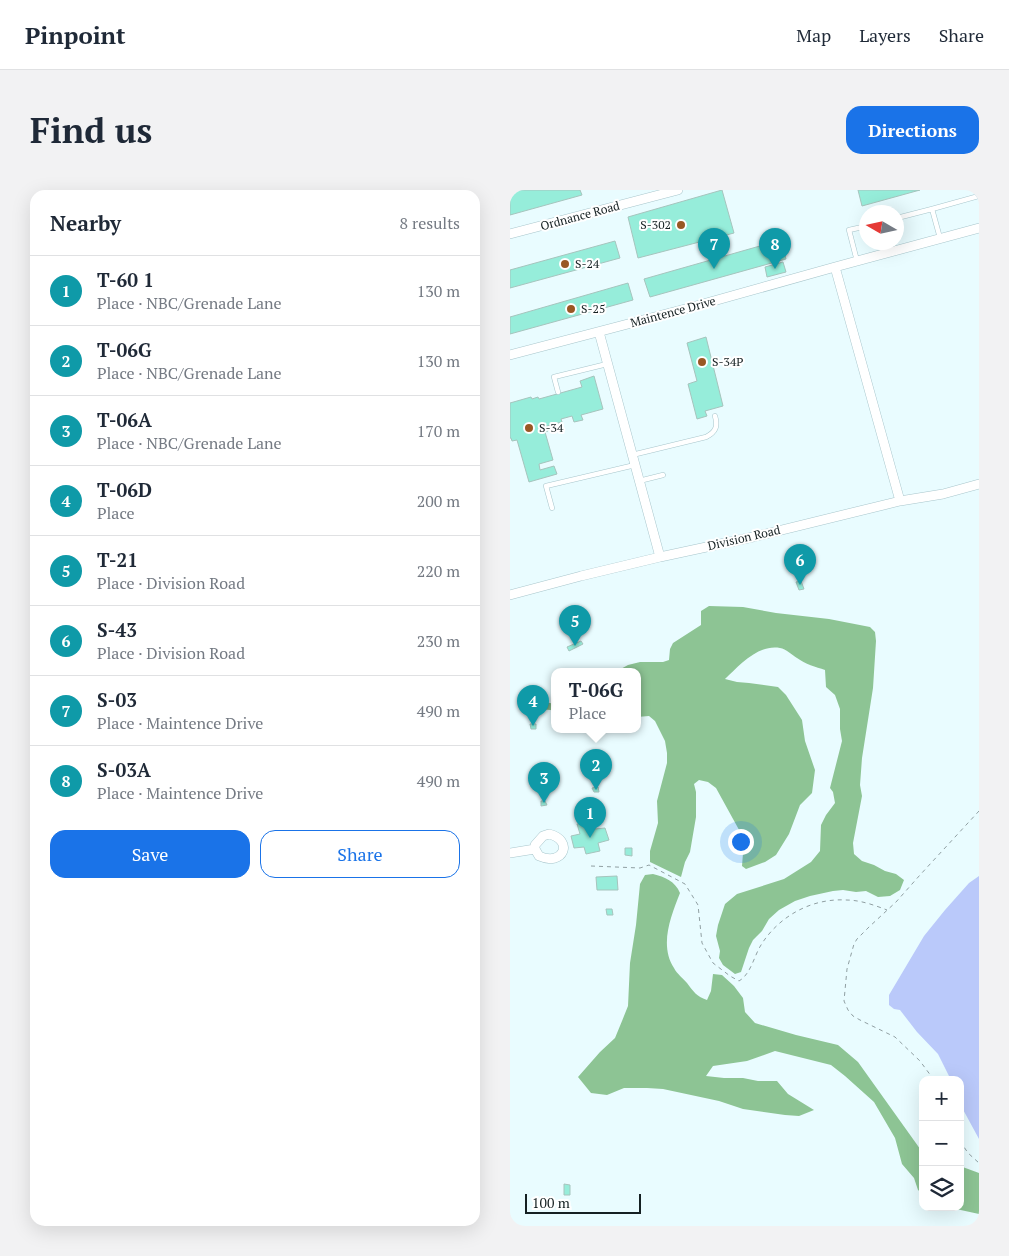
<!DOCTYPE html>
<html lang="en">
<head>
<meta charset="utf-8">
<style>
	body { margin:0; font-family:"PT Serif",serif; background:#f2f2f3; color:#1f2937 }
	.controls { position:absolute; right:15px; bottom:15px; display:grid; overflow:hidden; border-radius:10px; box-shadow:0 5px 20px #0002 }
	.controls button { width:45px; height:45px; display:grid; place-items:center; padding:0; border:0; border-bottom:1px solid #e0e1e3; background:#fff; color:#1f2937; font:25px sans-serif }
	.compass { position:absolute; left:349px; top:15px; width:45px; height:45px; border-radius:50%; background:#fff; box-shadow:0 5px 20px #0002; rotate:279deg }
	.scale { position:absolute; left:15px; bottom:12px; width:116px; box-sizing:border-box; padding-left:5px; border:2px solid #152022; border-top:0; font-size:14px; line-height:18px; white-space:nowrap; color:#152022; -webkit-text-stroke:4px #fff; paint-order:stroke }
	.you { position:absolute; left:230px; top:651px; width:18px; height:18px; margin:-12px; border:4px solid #fff; border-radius:50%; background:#1a73e8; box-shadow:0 0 0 8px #1a73e833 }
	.badge { display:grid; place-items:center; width:32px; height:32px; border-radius:50%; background:#1a73e8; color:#fff; font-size:16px; font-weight:700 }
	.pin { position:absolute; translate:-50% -41px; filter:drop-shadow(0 1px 2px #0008) }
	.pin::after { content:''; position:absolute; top:26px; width:18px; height:15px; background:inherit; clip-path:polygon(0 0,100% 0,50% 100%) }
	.popup { position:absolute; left:41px; top:478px; width:90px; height:65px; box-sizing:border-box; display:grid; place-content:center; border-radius:10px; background:#fff; filter:drop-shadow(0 1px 4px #0005); font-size:16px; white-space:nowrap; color:#747a83 }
	.popup b { font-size:19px; color:#1f2937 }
	.popup::after { content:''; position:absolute; left:50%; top:100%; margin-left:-10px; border:10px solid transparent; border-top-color:#fff }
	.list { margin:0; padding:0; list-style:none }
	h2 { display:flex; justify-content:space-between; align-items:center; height:65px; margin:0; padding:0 20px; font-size:21px }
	h2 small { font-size:16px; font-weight:400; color:#747a83 }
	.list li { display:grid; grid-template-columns:32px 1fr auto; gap:15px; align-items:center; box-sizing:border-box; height:70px; padding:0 20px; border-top:1px solid #e0e1e3 }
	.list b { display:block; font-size:19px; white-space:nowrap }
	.list p { margin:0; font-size:16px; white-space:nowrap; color:#747a83 }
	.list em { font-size:16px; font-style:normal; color:#747a83 }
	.actions { display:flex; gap:10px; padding:15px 20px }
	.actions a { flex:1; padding:11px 0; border:1px solid #1a73e8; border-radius:15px; text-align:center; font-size:18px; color:#1a73e8 }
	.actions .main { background:#1a73e8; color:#fff }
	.icon { flex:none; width:28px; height:28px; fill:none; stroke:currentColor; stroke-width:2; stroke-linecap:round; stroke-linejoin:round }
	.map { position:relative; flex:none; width:469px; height:1036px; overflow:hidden; border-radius:15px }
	header { display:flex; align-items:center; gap:30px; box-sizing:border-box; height:70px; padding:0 25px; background:#fff; border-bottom:1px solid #e0e1e3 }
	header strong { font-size:24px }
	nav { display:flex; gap:28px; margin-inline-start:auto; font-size:18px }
	.intro { display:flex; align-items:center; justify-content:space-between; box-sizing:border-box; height:120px; padding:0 30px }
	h1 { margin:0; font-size:35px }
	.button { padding:12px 22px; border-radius:15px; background:#1a73e8; color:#fff; font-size:18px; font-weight:700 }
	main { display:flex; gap:30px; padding:0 30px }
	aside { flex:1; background:#fff; border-radius:15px; box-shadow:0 5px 20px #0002 }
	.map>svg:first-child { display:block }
	.forest { fill:#8dc494 }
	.water { fill:#bac9fa }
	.building { fill:#96edda; stroke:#a6c4bd }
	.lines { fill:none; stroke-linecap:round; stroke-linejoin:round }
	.lane-casing { stroke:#a8c6cc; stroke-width:5.5 }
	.street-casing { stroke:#a8c6cc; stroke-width:10 }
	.path { stroke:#909fa2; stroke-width:1; stroke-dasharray:4 4; stroke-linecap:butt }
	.lane { stroke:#fff; stroke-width:4.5 }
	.street { stroke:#fff; stroke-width:9 }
	.poi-dot { fill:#995824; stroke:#fff; stroke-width:2 }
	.labels { text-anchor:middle; stroke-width:4; stroke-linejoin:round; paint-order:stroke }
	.street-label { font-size:12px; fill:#152022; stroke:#fff }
	.poi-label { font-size:12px; fill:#152022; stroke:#fff; text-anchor:start }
</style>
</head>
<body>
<header>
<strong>Pinpoint</strong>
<nav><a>Map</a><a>Layers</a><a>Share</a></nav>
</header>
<div class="intro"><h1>Find us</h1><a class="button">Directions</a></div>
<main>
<aside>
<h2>Nearby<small>8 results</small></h2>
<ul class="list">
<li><span class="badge" style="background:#0f9aa8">1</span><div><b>T-60 1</b><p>Place · NBC/Grenade Lane</p></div><em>130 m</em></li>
<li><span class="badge" style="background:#0f9aa8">2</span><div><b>T-06G</b><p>Place · NBC/Grenade Lane</p></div><em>130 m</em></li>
<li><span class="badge" style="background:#0f9aa8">3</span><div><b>T-06A</b><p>Place · NBC/Grenade Lane</p></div><em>170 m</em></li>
<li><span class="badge" style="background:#0f9aa8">4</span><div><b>T-06D</b><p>Place</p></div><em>200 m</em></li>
<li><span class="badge" style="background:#0f9aa8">5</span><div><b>T-21</b><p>Place · Division Road</p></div><em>220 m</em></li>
<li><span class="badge" style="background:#0f9aa8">6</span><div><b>S-43</b><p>Place · Division Road</p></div><em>230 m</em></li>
<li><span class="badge" style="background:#0f9aa8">7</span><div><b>S-03</b><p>Place · Maintence Drive</p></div><em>490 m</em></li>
<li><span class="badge" style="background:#0f9aa8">8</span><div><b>S-03A</b><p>Place · Maintence Drive</p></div><em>490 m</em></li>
</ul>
<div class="actions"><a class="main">Save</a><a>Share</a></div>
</aside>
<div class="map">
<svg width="469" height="1036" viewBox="0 0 469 1036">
	<rect width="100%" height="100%" fill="#e9fcff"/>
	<path class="forest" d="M199,416L233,417L266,423L319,429L360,437L365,442L366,451L363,498L352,568L350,595L352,606L343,653L344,664L352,671L364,675L375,681L386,684L394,690L390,700L380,706L368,707L356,701L346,702L333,700L323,701L300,706L285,711L269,720L259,729L252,741L243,750L239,758L231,782L225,784L213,775L209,768L210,761L206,746L208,735L215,714L227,704L274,689L301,672L310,661L311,635L316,625L325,613L323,602L320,598L332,551L330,539V519L325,505L316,497L315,480C306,477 295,474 287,468C282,465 276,459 270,458C248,454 229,476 215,489L227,492L239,493L268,497L276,505L292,530L295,551L305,580L302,603L290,615L279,644L266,665L255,672L236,679L232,676L234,650L228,638L206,598L198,592L189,590L184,594L186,602V627L180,662L175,672L171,687L140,672V661L148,633L147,611L157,573V563L155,551L145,531L139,526L127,527V481H107L118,475L130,472H153L159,470L160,459L163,453L191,435V421Z
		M30,511L45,514V521C34,518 28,522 16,518L17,513Z
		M143,684C155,687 165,691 170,703C161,726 149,755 164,778C167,784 173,788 177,793C184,802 186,806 197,810L201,801L203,784L212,785L224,796L233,808L235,822L245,833L286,845L328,855L348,872L413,963V1004L408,1000L404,988L392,974L385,948L364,912L335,886L321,875L265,861L237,871L203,876L196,886L214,888H233L248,891H267L278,904L304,920L289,926L275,925L233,919L209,911L153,899L137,898H114L97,905L81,903L68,887L90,862L105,848L112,831L118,816L120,773L126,735L130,694L135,685Z
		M450,976L469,983V1024L437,1017H450Z"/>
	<path class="water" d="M469,686V949L450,914V890H441L428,864L407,842L390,820L384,819L379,815V805L414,746L435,720L459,693Z"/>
	<path class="building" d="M0,0H70L72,5L0,25Z
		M212,0L224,43L128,68L118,27Z
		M348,0H410L352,16Z
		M271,50L276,69L140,107L134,89Z
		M105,51L110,68L0,98V80Z
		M273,72L276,82L257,87L255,77Z
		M118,93L123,110L0,144V127Z
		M196,147L213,216L195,221L197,226L187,229L178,194L187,191L177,153Z
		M84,186L93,219L71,225L73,230L64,232L62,226L51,229L52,232L37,236L38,241L35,242L43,270L29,274L30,280L44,276L47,284L19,292L7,250L2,251L1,248H0V213L21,207L22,209L28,207L29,209L72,197L70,191Z
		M291,391L294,399L289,400L286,392Z
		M71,451L73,454L59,461L57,457Z
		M20,534H26V539H21Z
		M27,582L28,587L23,588L22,583Z
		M88,597L89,602H84L82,598Z
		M31,611H35L37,615L31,616Z
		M82,632L85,639L95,638L99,650L88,653L90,661L76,664L74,657L64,658L61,646L70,644L67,634Z
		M115,658H122V666L115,665Z
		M107,686L108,700H87L86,687Z
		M96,719H102L103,725H97Z
		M54,994L60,995V1005H54Z"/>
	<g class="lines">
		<defs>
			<path id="lane" d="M387,28L422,19
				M430,48L422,19L469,6
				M347,71L339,40L357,36
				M48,202L44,187L97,174
				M122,265L196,247C206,242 208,236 205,226
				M129,291L153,285
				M42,318L36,296L125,275"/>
			<path id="street" d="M0,44L168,0
				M325,77L390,311
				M89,142L150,367
				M0,165L175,119L325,77L469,38
				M0,405L71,386L150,367L243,347L390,311L433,304L469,294
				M39,644C64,650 54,677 29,666L25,659V655L33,646Z
				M0,663L25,659"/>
		</defs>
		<use href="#lane" class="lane-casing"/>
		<use href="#street" class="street-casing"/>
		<path class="path" d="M81,676L130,678L139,675L175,694L188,715L192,753L203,773L220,786L229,791C241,784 244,766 251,755C269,726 302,708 336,710C350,710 364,715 377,720
			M424,890L410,871L385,847L350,830L343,826L338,820L334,811L337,779L344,754L347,749L359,737L386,712L410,685L469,621
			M450,951L458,963L469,973"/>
		<use href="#lane" class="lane"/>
		<use href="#street" class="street"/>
	</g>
	<g class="poi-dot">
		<circle cx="171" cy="35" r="5"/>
		<circle cx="55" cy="74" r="5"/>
		<circle cx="61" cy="119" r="5"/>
		<circle cx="192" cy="172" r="5"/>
		<circle cx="19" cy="238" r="5"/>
	</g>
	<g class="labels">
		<g class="street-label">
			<text transform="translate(70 26) rotate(-15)" y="4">Ordnance Road</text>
			<text transform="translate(163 122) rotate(-15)" y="4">Maintence Drive</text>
			<text transform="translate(234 348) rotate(-13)" y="4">Division Road</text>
		</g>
		<g class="poi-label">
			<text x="161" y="39" text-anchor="end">S-302</text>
			<text x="65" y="78">S-24</text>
			<text x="71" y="123">S-25</text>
			<text x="202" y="176">S-34P</text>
			<text x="29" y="242">S-34</text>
		</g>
	</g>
</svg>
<div class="controls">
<button>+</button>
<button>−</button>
<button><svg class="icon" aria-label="layers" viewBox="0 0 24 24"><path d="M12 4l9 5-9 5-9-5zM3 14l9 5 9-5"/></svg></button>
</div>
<svg class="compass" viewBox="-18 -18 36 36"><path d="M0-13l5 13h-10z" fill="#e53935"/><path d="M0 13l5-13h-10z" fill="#747a83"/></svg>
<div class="scale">100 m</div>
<div class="you"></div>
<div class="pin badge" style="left:80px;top:648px;background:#0f9aa8">1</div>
<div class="pin badge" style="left:86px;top:600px;background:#0f9aa8">2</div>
<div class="popup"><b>T-06G</b>Place</div>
<div class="pin badge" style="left:34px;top:613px;background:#0f9aa8">3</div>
<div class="pin badge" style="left:23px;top:536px;background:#0f9aa8">4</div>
<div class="pin badge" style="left:65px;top:456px;background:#0f9aa8">5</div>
<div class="pin badge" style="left:290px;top:395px;background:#0f9aa8">6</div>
<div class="pin badge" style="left:204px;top:79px;background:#0f9aa8">7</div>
<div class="pin badge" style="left:265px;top:79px;background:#0f9aa8">8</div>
</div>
</main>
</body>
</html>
